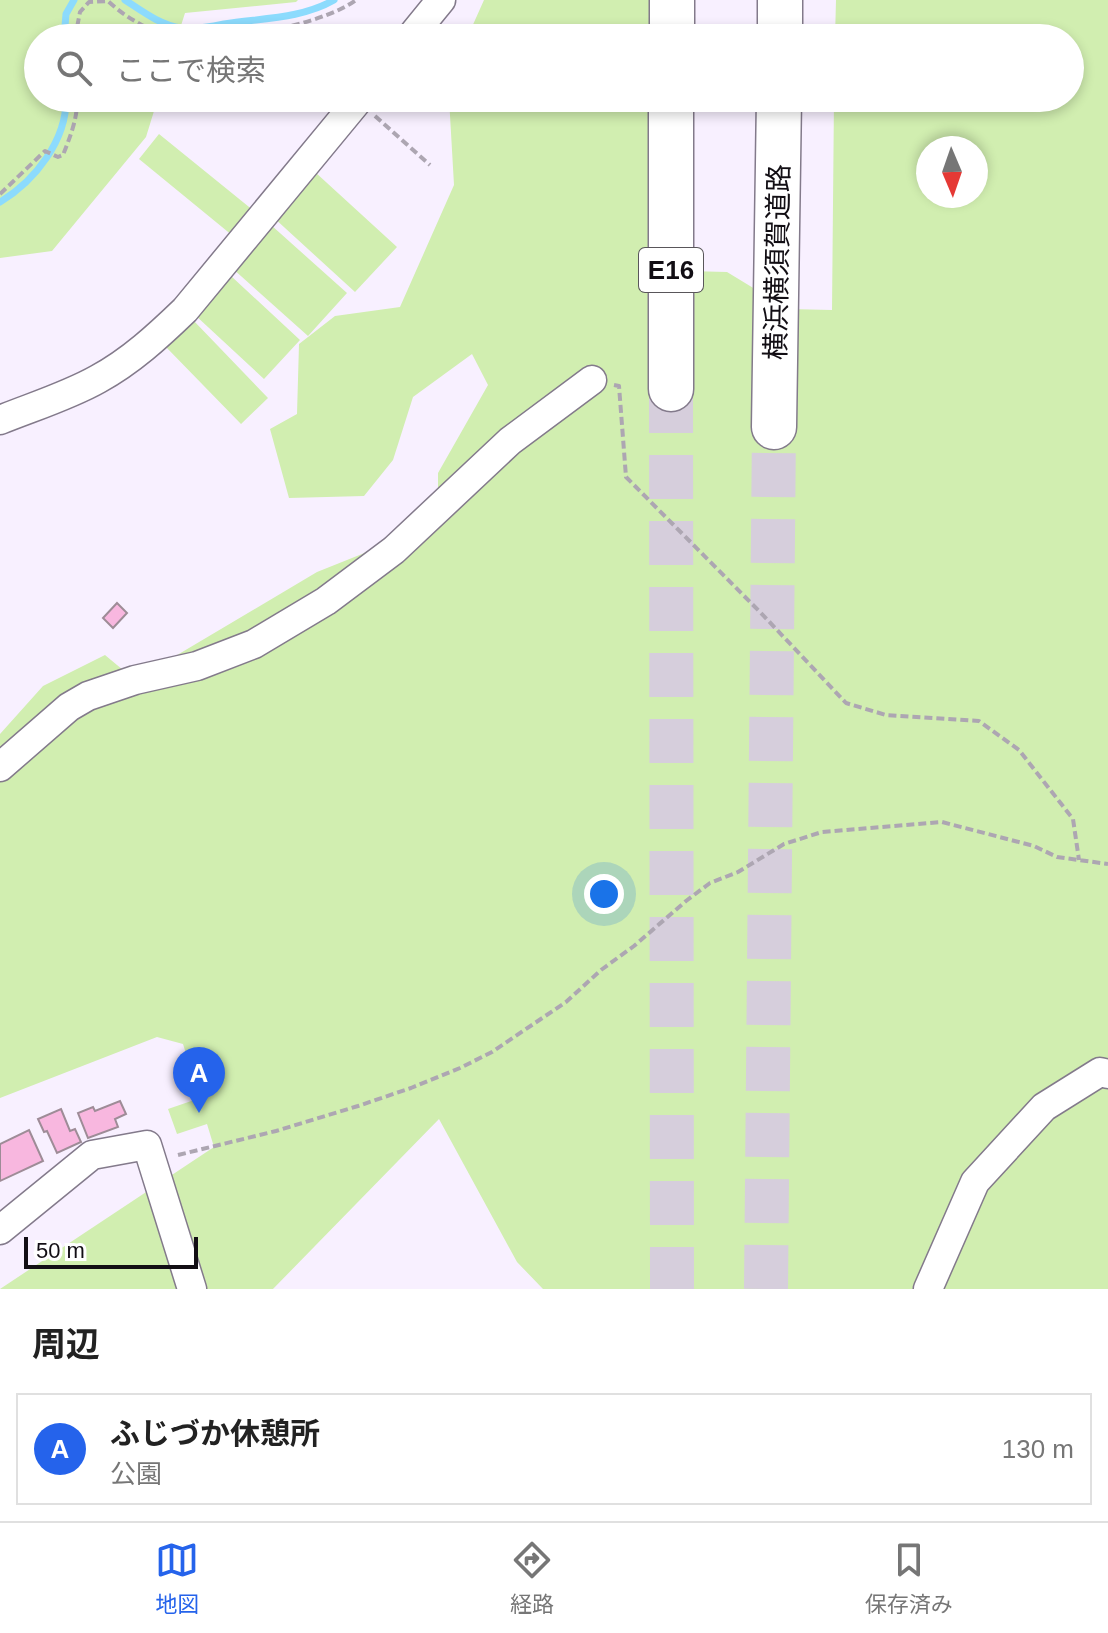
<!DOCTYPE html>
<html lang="ja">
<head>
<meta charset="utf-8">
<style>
	body { margin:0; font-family:Helvetica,"Noto Sans JP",sans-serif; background:#f6f6f6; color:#222 }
	.compass { position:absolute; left:916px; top:136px; width:72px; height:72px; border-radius:50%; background:#fff; box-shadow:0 4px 12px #0003; rotate:178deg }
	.scale { position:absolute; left:24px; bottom:20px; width:174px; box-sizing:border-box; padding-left:8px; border:4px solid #120e14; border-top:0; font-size:22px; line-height:28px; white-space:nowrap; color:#120e14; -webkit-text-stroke:6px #fff; paint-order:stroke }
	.you { position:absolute; left:604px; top:894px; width:28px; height:28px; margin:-20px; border:6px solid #fff; border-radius:50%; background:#1a73e8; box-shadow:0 0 0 12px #1a73e833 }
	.badge { display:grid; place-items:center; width:52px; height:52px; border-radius:50%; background:#2563eb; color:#fff; font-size:26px; font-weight:700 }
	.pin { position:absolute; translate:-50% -66px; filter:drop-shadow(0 2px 4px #0008) }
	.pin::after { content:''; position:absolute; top:42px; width:28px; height:24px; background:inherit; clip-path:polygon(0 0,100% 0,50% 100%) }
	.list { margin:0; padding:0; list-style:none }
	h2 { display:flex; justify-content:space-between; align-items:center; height:104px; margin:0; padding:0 32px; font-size:34px }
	h2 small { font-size:26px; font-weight:400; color:#767676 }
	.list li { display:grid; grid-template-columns:52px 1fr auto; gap:24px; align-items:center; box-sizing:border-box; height:112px; margin:0 16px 16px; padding:0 16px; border:2px solid #e0e0e0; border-radius:0px }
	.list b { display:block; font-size:30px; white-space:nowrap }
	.list p { margin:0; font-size:26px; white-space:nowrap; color:#767676 }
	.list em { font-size:26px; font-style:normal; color:#767676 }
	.icon { flex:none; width:44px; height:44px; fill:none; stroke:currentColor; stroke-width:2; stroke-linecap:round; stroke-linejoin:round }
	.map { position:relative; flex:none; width:1108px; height:1289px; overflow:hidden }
	.search { position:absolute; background:#fff; box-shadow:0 4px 12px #0003; left:24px; right:24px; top:24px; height:88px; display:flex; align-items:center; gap:20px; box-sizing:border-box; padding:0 28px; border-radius:44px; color:#767676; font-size:30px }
	.sheet { height:232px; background:#fff }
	nav { display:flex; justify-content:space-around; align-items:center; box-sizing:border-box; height:112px; border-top:2px solid #e0e0e0; background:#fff; font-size:22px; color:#767676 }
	nav a { display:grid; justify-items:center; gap:4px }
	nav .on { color:#2563eb }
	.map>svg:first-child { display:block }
	.green { fill:#d1eeb0; fill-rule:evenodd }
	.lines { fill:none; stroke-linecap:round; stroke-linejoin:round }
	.stream { stroke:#8cdbfd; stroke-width:7 }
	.building { fill:#f8b7df; stroke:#9e8c97; stroke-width:2 }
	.highway-tunnel { stroke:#d6cedc; stroke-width:44; stroke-dasharray:44 22; stroke-linecap:butt }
	.street-casing { stroke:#837a8b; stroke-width:31 }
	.highway-casing { stroke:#837a8b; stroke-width:47 }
	.path { stroke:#ada6b2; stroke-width:4; stroke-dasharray:8 4; stroke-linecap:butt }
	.street { stroke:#fff; stroke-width:28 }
	.highway { stroke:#fff; stroke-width:44 }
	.labels { text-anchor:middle; stroke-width:8; stroke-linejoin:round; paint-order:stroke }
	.shield { fill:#fff; stroke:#59565a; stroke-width:2 }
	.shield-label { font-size:26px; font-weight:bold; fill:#120e14 }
	.street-label { font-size:28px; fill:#120e14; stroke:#fff }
</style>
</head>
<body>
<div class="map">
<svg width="1108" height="1289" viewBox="0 0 1108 1289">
	<rect width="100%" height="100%" fill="#f8f0ff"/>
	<path class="green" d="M0,0H298L296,2L185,13L177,38H38V98H158L146,137L52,251L0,258Z
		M484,0H656L655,38H467Z
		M836,0H1108V1289H543L517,1262L439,1119L273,1289H0L214,1147L207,1124L177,1134L168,1109L200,1098L183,1044L157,1037L0,1098V734L43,686L105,655L135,680L317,572L362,554L433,513L438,497V473L488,385L472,354L413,397L393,460L364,496L289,498L270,429L297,414L299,344L335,316L400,307L454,185L449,98H655L688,271L727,272L788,309L832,310L834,98H1070V38H835ZM928,148H976V196H928Z
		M159,134L254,211L233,236L139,159Z
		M315,172L397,247L355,292L273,217Z
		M271,225L347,293L308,336L232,268Z
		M231,276L300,340L264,379L195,315Z
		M193,320L268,398L241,424L165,346Z"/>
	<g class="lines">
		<path class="stream" d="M125,0C142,11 160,25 181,28C195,30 210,27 224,24C261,18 301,19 334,0
			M64,38L66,14L74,0
			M0,202C35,181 67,140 66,98"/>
	</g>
	<path class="building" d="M117,603L127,613L113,628L103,618Z
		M120,1101L126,1114L115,1119L118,1127L88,1138L78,1113L93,1107L95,1111Z
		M61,1109L70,1131L75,1129L81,1142L57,1153L47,1131L44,1132L38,1119Z
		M29,1130L43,1161L0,1181V1144Z"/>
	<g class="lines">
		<path class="highway-tunnel" d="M671,389L672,1289
			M766,1289L774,427"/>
		<defs>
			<path id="street" d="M410,38L441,0
				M0,420C32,407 68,396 98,379C131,361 158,336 185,310L360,98
				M0,767L69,707L88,696L135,680L197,666L254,644L326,601L394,550L510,441L592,380
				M0,1230L92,1155L147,1145L192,1289
				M928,1289L975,1182L1044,1107L1100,1072L1108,1074"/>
			<path id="highway" d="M672,38V0
				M780,38V0
				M671,98V389
				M774,427L779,98"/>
		</defs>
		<use href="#street" class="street-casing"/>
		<use href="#highway" class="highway-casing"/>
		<path class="path" d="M75,38L80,12L89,2L108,1C126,18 146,28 169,38
			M221,38C259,34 326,22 356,0
			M375,116L430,165
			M0,194L45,151L58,157L63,155C70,137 78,118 77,98
			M614,385L619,386L626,477L761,613L846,703L886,715L979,721L1019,750L1073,819L1079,860
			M178,1155L276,1131L358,1106L411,1088L460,1068L492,1052L566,1002L601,970L634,946L686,901L710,883L738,872L784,844L822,832L942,822L1034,846L1057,857L1108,864"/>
		<use href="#street" class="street"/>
		<use href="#highway" class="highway"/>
	</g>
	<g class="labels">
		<rect class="shield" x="639" y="248" width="64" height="44" rx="6"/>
		<g class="shield-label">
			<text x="671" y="279">E16</text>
		</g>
		<g class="street-label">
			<text transform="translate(777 262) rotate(-89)" y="10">横浜横須賀道路</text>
		</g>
	</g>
</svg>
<svg class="compass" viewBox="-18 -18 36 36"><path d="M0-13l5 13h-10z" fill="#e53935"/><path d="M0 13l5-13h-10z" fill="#767676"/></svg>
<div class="scale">50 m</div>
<div class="you"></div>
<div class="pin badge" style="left:199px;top:1113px">A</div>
<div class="search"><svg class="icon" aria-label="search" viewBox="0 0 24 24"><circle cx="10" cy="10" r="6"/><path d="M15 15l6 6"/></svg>ここで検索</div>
</div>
<section class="sheet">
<h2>周辺<small></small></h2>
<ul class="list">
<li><span class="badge">A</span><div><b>ふじづか休憩所</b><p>公園</p></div><em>130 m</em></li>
</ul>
</section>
<nav>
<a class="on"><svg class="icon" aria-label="map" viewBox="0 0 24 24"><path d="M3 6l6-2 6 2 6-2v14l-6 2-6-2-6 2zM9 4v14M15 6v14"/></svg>地図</a>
<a><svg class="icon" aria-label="directions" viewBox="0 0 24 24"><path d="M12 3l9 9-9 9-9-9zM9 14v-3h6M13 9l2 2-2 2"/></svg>経路</a>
<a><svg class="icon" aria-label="saved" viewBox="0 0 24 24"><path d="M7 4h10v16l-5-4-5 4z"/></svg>保存済み</a>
</nav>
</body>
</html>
